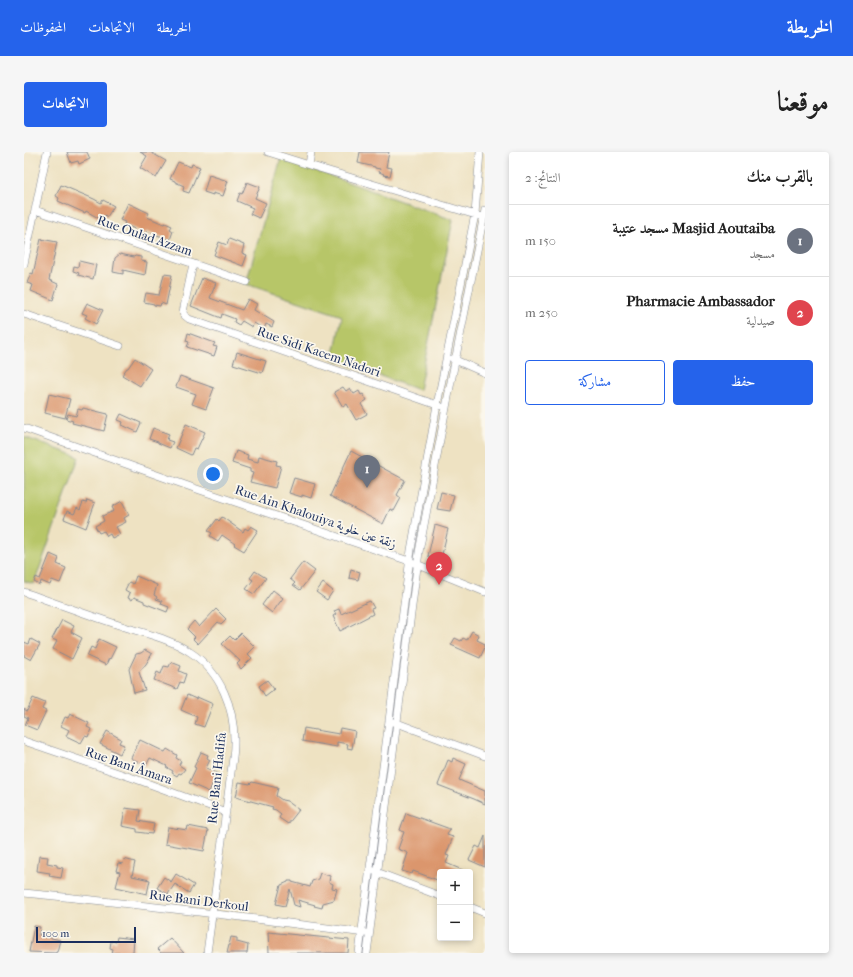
<!DOCTYPE html>
<html lang="ar">
<head>
<meta charset="utf-8">
<style>
	body { margin:0; font-family:"IM FELL French Canon",Amiri,serif; background:#f6f6f6; color:#222; direction:rtl }
	.controls { position:absolute; right:12px; bottom:12px; display:grid; overflow:hidden; border-radius:4px; box-shadow:0 2px 6px #0003 }
	.controls button { width:36px; height:36px; display:grid; place-items:center; padding:0; border:0; border-bottom:1px solid #e0e0e0; background:#fff; color:#222; font:20px sans-serif }
	.scale { position:absolute; left:12px; bottom:10px; width:100px; box-sizing:border-box; padding-left:4px; border:2px solid #1b2f5e; border-top:0; font-size:11px; line-height:14px; white-space:nowrap; color:#1b2f5e; -webkit-text-stroke:3px #fbf7ec; paint-order:stroke }
	.you { position:absolute; left:189px; top:322px; width:14px; height:14px; margin:-10px; border:3px solid #fff; border-radius:50%; background:#1a73e8; box-shadow:0 0 0 6px #1a73e833 }
	.badge { display:grid; place-items:center; width:26px; height:26px; border-radius:50%; background:#2563eb; color:#fff; font-size:13px; font-weight:700 }
	.pin { position:absolute; translate:-50% -33px; filter:drop-shadow(0 1px 2px #0008) }
	.pin::after { content:''; position:absolute; top:21px; width:14px; height:12px; background:inherit; clip-path:polygon(0 0,100% 0,50% 100%) }
	.list { margin:0; padding:0; list-style:none }
	h2 { display:flex; justify-content:space-between; align-items:center; height:52px; margin:0; padding:0 16px; font-size:17px }
	h2 small { font-size:13px; font-weight:400; color:#767676 }
	.list li { display:grid; grid-template-columns:26px 1fr auto; gap:12px; align-items:center; box-sizing:border-box; height:72px; padding:0 16px; border-top:1px solid #e0e0e0 }
	.list b { display:block; font-size:15px; white-space:nowrap }
	.list p { margin:0; font-size:13px; white-space:nowrap; color:#767676 }
	.list em { font-size:13px; font-style:normal; color:#767676 }
	.actions { display:flex; gap:8px; padding:12px 16px }
	.actions a { flex:1; padding:9px 0; border:1px solid #2563eb; border-radius:4px; text-align:center; font-size:14px; color:#2563eb }
	.actions .main { background:#2563eb; color:#fff }
	.map { position:relative; flex:none; width:461px; height:801px; overflow:hidden; direction:ltr; border-radius:4px }
	header { display:flex; align-items:center; gap:24px; box-sizing:border-box; height:56px; padding:0 20px; background:#2563eb; color:#fff }
	header strong { font-size:19px }
	nav { display:flex; gap:22px; margin-inline-start:auto; font-size:14px }
	.intro { display:flex; align-items:center; justify-content:space-between; box-sizing:border-box; height:96px; padding:0 24px }
	h1 { margin:0; font-size:28px }
	.button { padding:10px 18px; border-radius:4px; background:#2563eb; color:#fff; font-size:14px; font-weight:700 }
	main { display:flex; gap:24px; padding:0 24px }
	aside { flex:1; background:#fff; border-radius:4px; box-shadow:0 2px 6px #0003 }
	.map>svg:first-child { display:block }
	.green { fill:#b7c668; stroke:#697a63 }
	.building { fill:#db966d }
	.lines { fill:none; stroke-linecap:round; stroke-linejoin:round }
	.minor-casing { stroke:#848890; stroke-width:8 }
	.minor { stroke:#fff; stroke-width:7 }
	.labels { text-anchor:middle; stroke-width:3.5; stroke-linejoin:round; paint-order:stroke }
	.street-label { font-size:13px; fill:#1b2f5e; stroke:#fbf7ec }
</style>
</head>
<body>
<header>
<strong>الخريطة</strong>
<nav><a>الخريطة</a><a>الاتجاهات</a><a>المحفوظات</a></nav>
</header>
<div class="intro"><h1>موقعنا</h1><a class="button">الاتجاهات</a></div>
<main>
<aside>
<h2>بالقرب منك<small>النتائج: 2</small></h2>
<ul class="list">
<li><span class="badge" style="background:#6b7280">1</span><div><b>Masjid Aoutaiba مسجد عتيبة</b><p>مسجد</p></div><em>150 m</em></li>
<li><span class="badge" style="background:#e0444e">2</span><div><b>Pharmacie Ambassador</b><p>صيدلية</p></div><em>250 m</em></li>
</ul>
<div class="actions"><a class="main">حفظ</a><a>مشاركة</a></div>
</aside>
<div class="map">
<svg width="461" height="801" viewBox="0 0 461 801">
	<rect width="100%" height="100%" fill="#fbf7ec"/>
	<filter id="ink" filterUnits="userSpaceOnUse"><feTurbulence type="fractalNoise" baseFrequency=".025" numOctaves="2"/><feDisplacementMap in="SourceGraphic" scale="8" xChannelSelector="R" yChannelSelector="G"/><feConvolveMatrix kernelMatrix="1 2 1 2 8 2 1 2 1" color-interpolation-filters="sRGB"/></filter>
	<filter id="wash" filterUnits="userSpaceOnUse"><feTurbulence type="fractalNoise" baseFrequency=".012" numOctaves="4" result="noise"/><feDisplacementMap in="SourceGraphic" scale="16" xChannelSelector="R" yChannelSelector="G"/><feGaussianBlur stdDeviation="0.9" result="paint"/><feColorMatrix in="noise" values="0 0 0 0 0 0 0 0 0 0 0 0 0 0 0 0 0 1.4 0 .05"/><feComposite in="paint" operator="in"/></filter>
	<g filter="url(#wash)">
		<rect width="100%" height="100%" fill="#eee2c2"/>
		<path class="green" d="M257,6L429,68L395,238L309,207L318,164L222,132Z
			M0,285L55,305L10,432L0,429Z"/>
		<g id="blocks">
			<path class="building" d="M43,0H63L66,7L55,12L54,9L47,11Z
				M116,0H126L142,9L132,26L116,16L123,4Z
				M336,0H365L362,15L368,16L366,24L359,23L360,22L355,20L356,17L351,16V15L334,11Z
				M154,10L167,15L168,12L176,15L165,41L159,39L160,34L151,30V29L146,27Z
				M185,23L204,29L199,44L189,41V43L180,40Z
				M223,30L236,35L231,46L242,51L235,66L226,62L229,56L213,49L216,41L218,42Z
				M37,33L70,47L77,51L79,48L90,54L83,65L81,63L78,68L62,59L61,61L34,49L35,46L32,44Z
				M104,51L125,61L123,65L140,72L141,71L148,74L146,77L149,79L146,88L123,79L121,82L100,72L101,70L96,68Z
				M17,87L33,90L25,128L34,132L29,148L7,139L9,133L3,131L7,121L9,122Z
				M205,87L220,93L218,101L223,103L219,114L190,103L195,90L203,93Z
				M96,102L110,105L111,104L117,105V109L123,110L121,123L99,118V122L89,120L91,106Z
				M55,109L72,113L69,127L54,123L55,121L49,119L50,114L54,115Z
				M140,122L148,123L142,153L137,151L136,154L130,153V152L120,150L122,141L135,143Z
				M178,126L192,131L186,146L218,158L224,147L233,152L230,158L250,170L248,175L242,172L240,177L230,171L228,175L218,169L215,173L210,170L211,167L198,162L197,166L167,154Z
				M63,151L79,158L72,172L61,166L63,163L58,161Z
				M164,181L191,191L189,194L193,195L190,204L163,195L165,190L162,189Z
				M213,200L242,209L238,221L209,212Z
				M111,206L127,217L116,234L98,223L103,216H104Z
				M156,224L190,236L182,257L168,252L172,242L152,235Z
				M319,235L322,239L326,236L330,242L335,239L337,243L339,242L343,248L337,252L343,262L332,268L323,252L319,255L310,240Z
				M25,242L46,247L41,266L21,261Z
				M59,256L84,262L80,279L48,271L49,269L42,267L44,262L52,264L54,257L58,258Z
				M97,262L117,271L113,280L98,273L99,270L94,268Z
				M162,272L181,280L173,297L170,296L167,303L152,296Z
				M129,276L145,282L143,288L149,290L146,296L134,291V290L125,287Z
				M212,299L224,303L223,307L234,310L235,304L253,309L252,313L257,314L251,336L226,330L229,321L226,320V317L208,311Z
				M327,299L381,328L373,343L377,346L370,359L366,357L359,372L306,344Z
				M270,326L291,332L287,346L278,343V345L265,341Z
				M417,340L430,343L426,359L413,357Z
				M63,348L71,351L62,376L40,367L43,359L50,362L53,356L56,358L59,350L62,351Z
				M98,349L105,363L100,366L102,370L92,375L96,382L88,386L86,382L83,384L80,379L75,381L71,374L80,369L78,364L90,359L88,355Z
				M198,365L219,380L221,376L224,378L227,374L234,378L220,399L210,393L211,392L198,383L194,389L186,384L188,381L184,379L193,367L195,369Z
				M411,373L424,377L417,407L404,404Z
				M26,402L35,406L33,412L42,416L36,431L28,428L26,433L17,429L16,433L10,430L12,425L16,427Z
				M279,410L291,419L276,438L269,433L271,431L266,427Z
				M327,417L336,420L334,428L325,426Z
				M231,419L242,426L230,442L222,437L229,428L226,426Z
				M112,424L133,433L130,443L133,445L132,447L138,449L137,452L145,455L143,460L120,451V449L110,445L108,448L104,446L106,441L101,438L105,430L109,432Z
				M299,431L309,439L303,448L292,440Z
				M249,438L259,446L248,461L238,453Z
				M346,449L350,456L347,457L349,462L316,479L309,464L312,462L310,459L315,457L317,462Z
				M192,457L202,467L197,472L194,470L174,492L169,487L171,485L163,477L170,469L175,475Z
				M38,468L50,474L47,480L58,486L48,507L29,497L33,489L28,487Z
				M448,479L455,483L453,488L461,492V495L456,506L427,493L431,486L437,489L439,486L443,488Z
				M217,481L231,495L224,502L228,506L217,517L213,512L216,509L198,492L206,484L210,488Z
				M7,487L16,492L7,508L0,504V490L5,492Z
				M75,487L92,495L86,507L85,506L82,513L63,504L67,495L71,497Z
				M121,498L128,502L122,512L115,520L121,538L110,541L105,517L112,502L117,501Z
				M147,510L157,514L155,519L162,522L159,531L156,530L153,537L130,528L133,520L137,522L140,514L145,515Z
				M243,528L250,537L241,544L235,534Z
				M163,543L172,547L173,545L189,552L180,575L171,572L173,565L157,558Z
				M9,546L21,551L18,557L22,559L13,578L1,573L4,566L0,564V557L3,559Z
				M46,562L65,571L63,575L67,577L64,585L61,584L57,591L42,584L45,578L37,574L41,565L44,566Z
				M280,576L315,582L316,576L331,579L328,597L323,596L324,592L313,590V595L278,589Z
				M83,579L97,587L95,591L100,593L96,602L76,592Z
				M116,588L141,600L143,597L153,603L152,606L157,609L155,613L161,617L157,622L155,621L153,624L148,621L149,619L142,615L143,614L126,606L122,614L107,606Z
				M177,600L184,603L183,606L186,608L182,616L193,621L185,640L165,631L172,616L170,615Z
				M429,606L442,612L435,628L461,639V652L450,647L414,633L424,608L428,610Z
				M215,630L226,632L228,630L254,636L252,644L258,648L263,649L275,658L264,672L255,666L257,662L252,658L248,657L249,655L212,645Z
				M101,656L116,658L114,669L130,672L128,682L113,680V677L98,674Z
				M382,661L426,677L423,683L429,685L422,703L425,704L422,711L443,720H416V729L389,719L388,722L378,719L384,701L374,697L380,680L376,678Z
				M164,674L184,678L180,699L141,692L144,675L163,678Z
				M461,684V715L445,708L452,694L456,696Z
				M15,704L24,705L23,711L33,713V715L39,716L37,726L25,724L26,721L13,719Z
				M100,707L111,710L108,724L126,728L123,742L92,735L96,720L92,719L94,711L99,712Z
				M296,721L306,724L305,730L309,732L308,736L313,737L310,748L299,751L298,756L290,754L291,753L274,748L276,755L270,753L266,737L261,754L252,752L257,733L264,730V729H268V730L286,735L288,729L294,727Z
				M152,722L170,733L165,741L151,732L144,742L133,736L140,725L147,730Z
				M10,774L16,775L15,783L36,788L33,800H32V801L5,800Z
				M244,780L325,788L324,801H245Z
				M93,785L110,787L109,801H88L89,797L86,796L87,789L92,790Z
				M207,785L213,786V790L224,793L223,801H203Z
				M146,786L160,801H137L133,797Z"/>
		</g>
	</g>
	<g filter="url(#ink)">
		<use href="#blocks" fill-opacity="0" stroke="#848890" stroke-width="1"/>
		<g class="lines">
			<defs>
				<path id="minor" d="M244,0L285,13L455,64
					M285,13L287,0
					M11,58L223,130
					M0,112L23,0
					M169,112L159,160L160,163L165,167L416,254
					M0,162L96,194
					M429,207L461,221
					M0,276L167,335L385,409L461,440
					M0,440C34,452 67,464 101,475C122,482 147,487 166,500C197,520 211,556 210,592C210,599 209,606 208,613L183,801
					M369,570L373,571L461,604
					M0,589L109,626L202,660
					M350,719L416,744
					M0,741C114,752 228,766 341,781
					M446,755L461,761
					M335,801L387,398L413,253L451,62L456,0
					M343,801L395,400L424,245L461,58"/>
			</defs>
			<use href="#minor" class="minor-casing"/>
			<use href="#minor" class="minor"/>
		</g>
	</g>
	<g class="labels">
		<g class="street-label">
			<text transform="translate(121 83) rotate(19)" y="5">Rue Oulad Azzam</text>
			<text transform="translate(295 199) rotate(19)" y="5">Rue Sidi Kacem Nadori</text>
			<text transform="translate(292 364) rotate(19)" y="5">Rue Ain Khalouiya زنقة عين خلوية</text>
			<text transform="translate(105 613) rotate(19)" y="5">Rue Bani Âmara</text>
			<text transform="translate(192 626) rotate(-84)" y="5">Rue Bani Hadifa</text>
			<text transform="translate(175 748) rotate(7)" y="5">Rue Bani Derkoul</text>
		</g>
	</g>
</svg>
<div class="controls">
<button>+</button>
<button>−</button>
</div>
<div class="scale">100 m</div>
<div class="you"></div>
<div class="pin badge" style="left:343px;top:336px;background:#6b7280">1</div>
<div class="pin badge" style="left:415px;top:433px;background:#e0444e">2</div>
</div>
</main>
</body>
</html>
